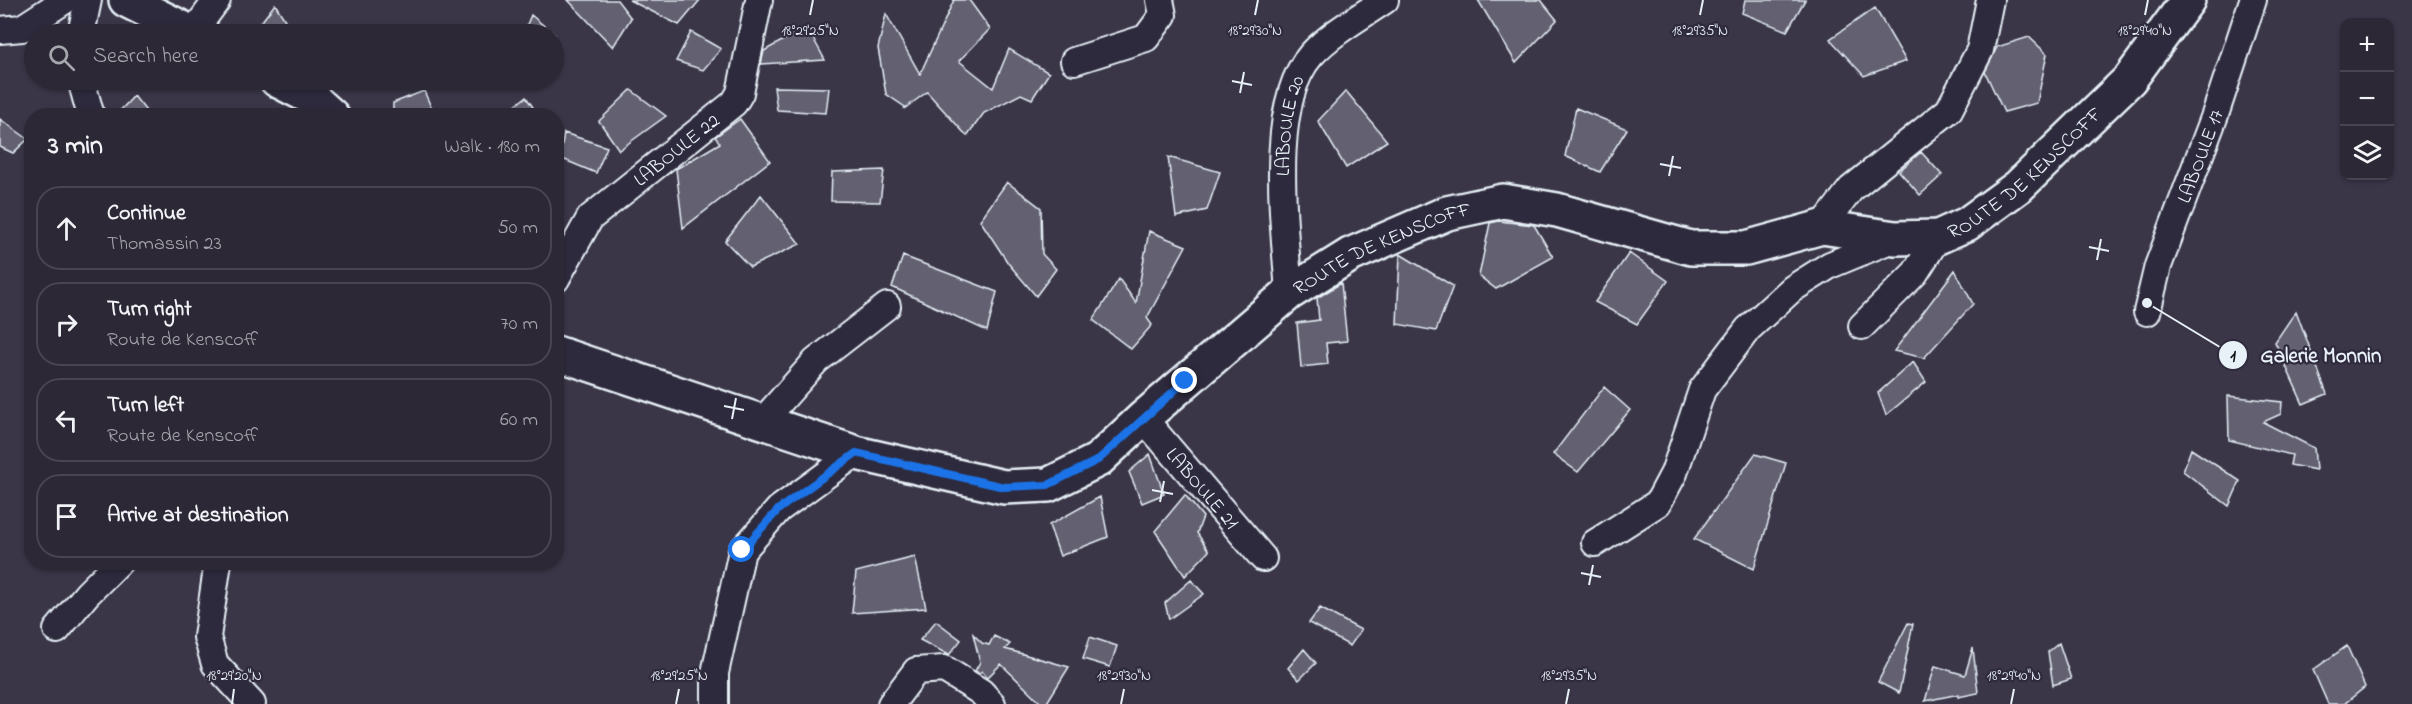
<!DOCTYPE html>
<html lang="en">
<head>
<meta charset="utf-8">
<style>
	body { margin:0; font-family:"Indie Flower",sans-serif; background:#34303e; color:#f1f3f6 }
	.controls { position:absolute; right:18px; top:18px; display:grid; overflow:hidden; border-radius:12px; box-shadow:0 2px 4px #0004 }
	.controls button { width:54px; height:54px; display:grid; place-items:center; padding:0; border:0; border-bottom:2px solid #484451; background:#2c2836; color:#f1f3f6; font:30px sans-serif }
	.stop { position:absolute; width:18px; height:18px; margin:-14px; border:4px solid #1a73e8; border-radius:50%; background:#fff }
	.stop.end { background:#1a73e8; border-color:#fff; box-shadow:0 2px 6px #0008 }
	.list { margin:0; padding:0; list-style:none }
	h2 { display:flex; justify-content:space-between; align-items:center; height:78px; margin:0; padding:0 24px; font-size:26px }
	h2 small { font-size:20px; font-weight:400; color:#a6a6ad }
	.list li { display:grid; grid-template-columns:39px 1fr auto; gap:18px; align-items:center; box-sizing:border-box; height:84px; margin:0 12px 12px; padding:0 12px; border:2px solid #484451; border-radius:24px }
	.list b { display:block; font-size:22px; white-space:nowrap }
	.list p { margin:0; font-size:20px; white-space:nowrap; color:#a6a6ad }
	.list em { font-size:20px; font-style:normal; color:#a6a6ad }
	.icon { flex:none; width:33px; height:33px; fill:none; stroke:currentColor; stroke-width:2; stroke-linecap:round; stroke-linejoin:round }
	.map { position:relative; flex:none; width:2412px; height:704px; overflow:hidden }
	.search { position:absolute; background:#2c2836; box-shadow:0 2px 4px #0004; left:24px; top:24px; width:540px; height:66px; display:flex; align-items:center; gap:15px; box-sizing:border-box; padding:0 21px; border-radius:33px; color:#a6a6ad; font-size:22px }
	.panel { position:absolute; background:#2c2836; box-shadow:0 2px 4px #0004; left:24px; top:108px; width:540px; height:462px; border-radius:24px }
	.map>svg:first-child { display:block }
	.building { fill:#636171; stroke:#e8f1f8; stroke-width:1.5 }
	.lines { fill:none; stroke-linecap:round; stroke-linejoin:round }
	.minor-casing { stroke:#e8f1f8; stroke-width:30 }
	.major-casing { stroke:#e8f1f8; stroke-width:38 }
	.minor { stroke:#2f2a3d; stroke-width:26 }
	.major { stroke:#2f2a3d; stroke-width:33 }
	.route { stroke:#1a73e8; stroke-width:8 }
	.ticks { fill:none; stroke:#e8f1f8; stroke-width:2 }
	.labels { text-anchor:middle; stroke-width:4.5; stroke-linejoin:round; paint-order:stroke }
	.street-label { font-size:20px; fill:#e8f1f8; stroke:#2f2a3d }
	.ticks-label { font-size:15px; text-anchor:middle; fill:#e8f1f8; stroke:#2f2a3d; stroke-width:4.5; stroke-linejoin:round; paint-order:stroke }
	.leader { fill:none; stroke:#e8f1f8; stroke-width:2 }
	.callout-dot { fill:#e8f1f8; stroke:#2f2a3d; stroke-width:2 }
	.mark-label { font-size:18px; text-anchor:middle; font-weight:bold; fill:#111 }
	.callout-label { font-size:21px; text-anchor:middle; font-weight:bold; fill:#e8f1f8; stroke:#2f2a3d; stroke-width:4.5; stroke-linejoin:round; paint-order:stroke }
</style>
</head>
<body>
<div class="map">
<svg width="2412" height="704" viewBox="0 0 2412 704">
	<rect width="100%" height="100%" fill="#3a3648"/>
	<filter id="ink" filterUnits="userSpaceOnUse"><feTurbulence type="fractalNoise" baseFrequency=".0167" numOctaves="2"/><feDisplacementMap in="SourceGraphic" scale="12" xChannelSelector="R" yChannelSelector="G"/><feConvolveMatrix kernelMatrix="1 2 1 2 8 2 1 2 1" color-interpolation-filters="sRGB"/></filter>
	<g filter="url(#ink)">
		<path class="building" d="M568,0H617L631,18L613,47Z
			M629,0H700L679,25Z
			M954,0H969L990,29L959,61L993,88L1009,49L1049,73L1032,99L1021,94L984,113L967,136L927,92L904,109L905,107L886,94L878,48L886,14L920,74Z
			M1478,0H1541L1557,20L1516,63Z
			M1745,0H1805L1787,31L1742,13Z
			M275,4L285,20L277,34H269L259,25Z
			M1875,8L1906,61L1864,76L1830,39Z
			M531,15L554,34H523Z
			M807,27L825,60L761,64L764,51Z
			M691,32L721,49L703,70L676,61Z
			M2029,37L2047,54L2037,103L2004,112L1985,72L1997,47Z
			M774,87L829,88L826,113L777,110Z
			M631,90L666,116L619,150L599,121Z
			M424,91L435,116H393V103Z
			M1346,91L1387,141L1346,168L1318,121Z
			M134,96L150,116H115Z
			M526,97L539,116H501Z
			M1576,108L1627,129L1600,172L1565,156Z
			M0,119L28,139L13,153L0,147Z
			M740,119L770,161L683,228L676,169L720,143L715,137Z
			M564,133L607,147L596,173L560,158Z
			M1921,152L1942,175L1920,195L1899,171Z
			M1168,157L1220,172L1207,210L1176,217Z
			M884,170L880,202L831,201L832,172Z
			M1007,182L1041,208L1042,254L1056,269L1036,296L1008,263L980,220Z
			M761,195L800,244L750,267L725,241Z
			M1499,221L1534,225L1553,257L1496,289L1479,276L1490,223Z
			M1149,231L1186,246L1147,318L1152,325L1131,349L1093,320L1119,279L1136,303Z
			M1629,253L1668,281L1637,324L1595,302Z
			M1400,254L1453,286L1436,331L1397,324Z
			M903,256L997,292L987,331L892,287Z
			M1955,270L1973,304L1924,358L1894,351Z
			M1341,283L1347,341L1326,343L1328,364L1301,367L1297,323L1319,320L1317,298Z
			M2296,311L2327,394L2303,404L2275,342Z
			M1913,362L1926,382L1886,415L1878,393Z
			M1604,387L1630,410L1578,472L1553,454Z
			M2228,396L2282,402L2281,414L2263,422L2314,448L2316,470L2290,465L2292,455L2229,440Z
			M2191,449L2240,481L2229,506L2183,471Z
			M1150,454L1164,494L1142,503L1129,472Z
			M1755,454L1786,463L1754,569L1694,539Z
			M1185,495L1203,517L1197,533L1209,551L1185,576L1155,531Z
			M1100,497L1108,537L1060,556L1049,525Z
			M915,557L926,608L852,613L856,572Z
			M1191,580L1204,594L1169,619L1165,603Z
			M1320,608L1361,630L1350,646L1309,623Z
			M936,621L961,640L949,655L920,640Z
			M1908,623L1913,624L1899,693L1878,682Z
			M973,634L982,643L989,645L994,636L1010,644L1005,649L1069,667L1046,704H1042L1001,664L987,678L982,671L979,673L975,671L980,662Z
			M1090,637L1117,646L1110,667L1083,659Z
			M2059,643L2071,679L2053,685L2048,652Z
			M2347,646L2365,687L2344,704H2328L2313,670Z
			M1973,648L1978,693L1958,697L1959,694L1925,701L1935,666L1965,675Z
			M1304,649L1316,663L1299,680L1288,668Z"/>
		<g class="lines">
			<defs>
				<g id="minor">
					<path d="M0,30L22,28L65,0"/>
					<path d="M81,34L88,0"/>
					<path d="M192,34L217,0"/>
					<path d="M1074,61L1146,38L1163,15L1160,0"/>
					<path d="M81,80L91,116"/>
					<path d="M1822,227L1851,189L1949,110L1980,50L1990,0"/>
					<path id="s1" d="M556,279L590,218L734,103L740,93L759,0"/>
					<path id="s2" d="M1289,293C1285,230 1267,105 1311,55C1331,33 1360,17 1385,0"/>
					<path id="s3" d="M2147,312L2158,266L2215,115L2253,0"/>
					<path d="M1862,326L1915,273L1938,237"/>
					<path id="s4" d="M1143,418L1263,558"/>
					<path d="M761,423L816,361L887,306"/>
					<path d="M1595,543L1658,503L1674,473L1702,390L1748,329L1792,289L1830,265L1895,238"/>
					<path d="M218,562L207,637L215,664L252,704"/>
					<path d="M57,630L87,594L119,562"/>
					<path d="M715,704V673L742,551L779,509L856,453"/>
					<path d="M891,704L916,671L944,669L981,692L992,704"/>
				</g>
				<g id="major">
					<path d="M126,0L194,34"/>
					<path d="M277,80L312,98L332,116"/>
					<path id="s5" d="M556,353L856,453L1004,487L1048,485L1098,460L1143,418L1289,293L1350,255L1447,213L1503,201L1557,210L1691,248H1746L1822,227L1895,238L1938,237L1967,224L2019,186L2130,79L2188,0"/>
				</g>
			</defs>
			<use href="#minor" class="minor-casing"/>
			<use href="#major" class="major-casing"/>
			<use href="#minor" class="minor"/>
			<use href="#major" class="major"/>
		</g>
	</g>
	<g class="lines" filter="url(#ink)">
		<path class="route" d="M742,550L779,509L856,453L1004,487L1048,485L1098,460L1185,381"/>
	</g>
	<path class="ticks" d="M810,15L813,0M1255,15L1258,0M1700,15L1703,0M2145,15L2148,0M1232,81L1252,85M1240,93L1244,72M1660,164L1681,168M1669,176L1673,156M2089,247L2109,251M2097,260L2101,239M724,406L744,410M732,419L736,398M1152,490L1173,494M1160,502L1164,481M1581,573L1601,577M1589,585L1593,565M232,704L234,689M676,704L679,689M1121,704L1124,689M1566,704L1569,689M2011,704L2014,689"/>
	<g class="labels">
		<g class="street-label">
			<text dy="7" stroke="none"><textPath href="#s2" startOffset="168">LABOULE 20</textPath></text>
			<text dy="7" stroke="none"><textPath href="#s1" startOffset="180">LABOULE 22</textPath></text>
			<text dy="7" stroke="none"><textPath href="#s3" startOffset="165">LABOULE 17</textPath></text>
			<text dy="7" stroke="none"><textPath href="#s5" startOffset="1610">ROUTE DE KENSCOFF</textPath></text>
			<text dy="7" stroke="none"><textPath href="#s5" startOffset="926">ROUTE DE KENSCOFF</textPath></text>
			<text dy="7" stroke="none"><textPath href="#s4" startOffset="92">LABOULE 21</textPath></text>
		</g>
	</g>
	<g class="ticks-label">
		<text x="810" y="35">18°29'25"N</text>
		<text x="1255" y="35">18°29'30"N</text>
		<text x="1700" y="35">18°29'35"N</text>
		<text x="2145" y="35">18°29'40"N</text>
		<text x="234" y="680">18°29'20"N</text>
		<text x="679" y="680">18°29'25"N</text>
		<text x="1124" y="680">18°29'30"N</text>
		<text x="1569" y="680">18°29'35"N</text>
		<text x="2014" y="680">18°29'40"N</text>
	</g>
	<path class="leader" d="M2147 303L2233 355"/>
	<g class="callout-dot">
		<circle cx="2147" cy="303" r="6"/>
		<circle cx="2233" cy="355" r="15"/>
	</g>
	<g class="mark-label">
		<text x="2233" y="361">1</text>
	</g>
	<g class="callout-label">
		<text x="2321" y="362">Galerie Monnin</text>
	</g>
</svg>
<div class="controls">
<button>+</button>
<button>−</button>
<button><svg class="icon" aria-label="layers" viewBox="0 0 24 24"><path d="M12 4l9 5-9 5-9-5zM3 14l9 5 9-5"/></svg></button>
</div>
<div class="stop" style="left:742px;top:550px"></div>
<div class="stop end" style="left:1185px;top:381px"></div>
<div class="search"><svg class="icon" aria-label="search" viewBox="0 0 24 24"><circle cx="10" cy="10" r="6"/><path d="M15 15l6 6"/></svg>Search here</div>
<section class="panel">
<h2>3 min<small>Walk · 180 m</small></h2>
<ul class="list">
<li><svg class="icon" aria-label="ahead" viewBox="0 0 24 24"><path d="M12 20V5M6 11l6-6 6 6"/></svg><div><b>Continue</b><p>Thomassin 23</p></div><em>50 m</em></li>
<li><svg class="icon" aria-label="right" viewBox="0 0 24 24"><path d="M7 20v-9h11M14 6l5 5-5 5"/></svg><div><b>Turn right</b><p>Route de Kenscoff</p></div><em>70 m</em></li>
<li><svg class="icon" aria-label="left" viewBox="0 0 24 24"><path d="M17 20v-9H6M10 6l-5 5 5 5"/></svg><div><b>Turn left</b><p>Route de Kenscoff</p></div><em>60 m</em></li>
<li><svg class="icon" aria-label="arrive" viewBox="0 0 24 24"><path d="M6 21V4h12l-3 4 3 4H6"/></svg><div><b>Arrive at destination</b></div></li>
</ul>
</section>
</div>
</body>
</html>
